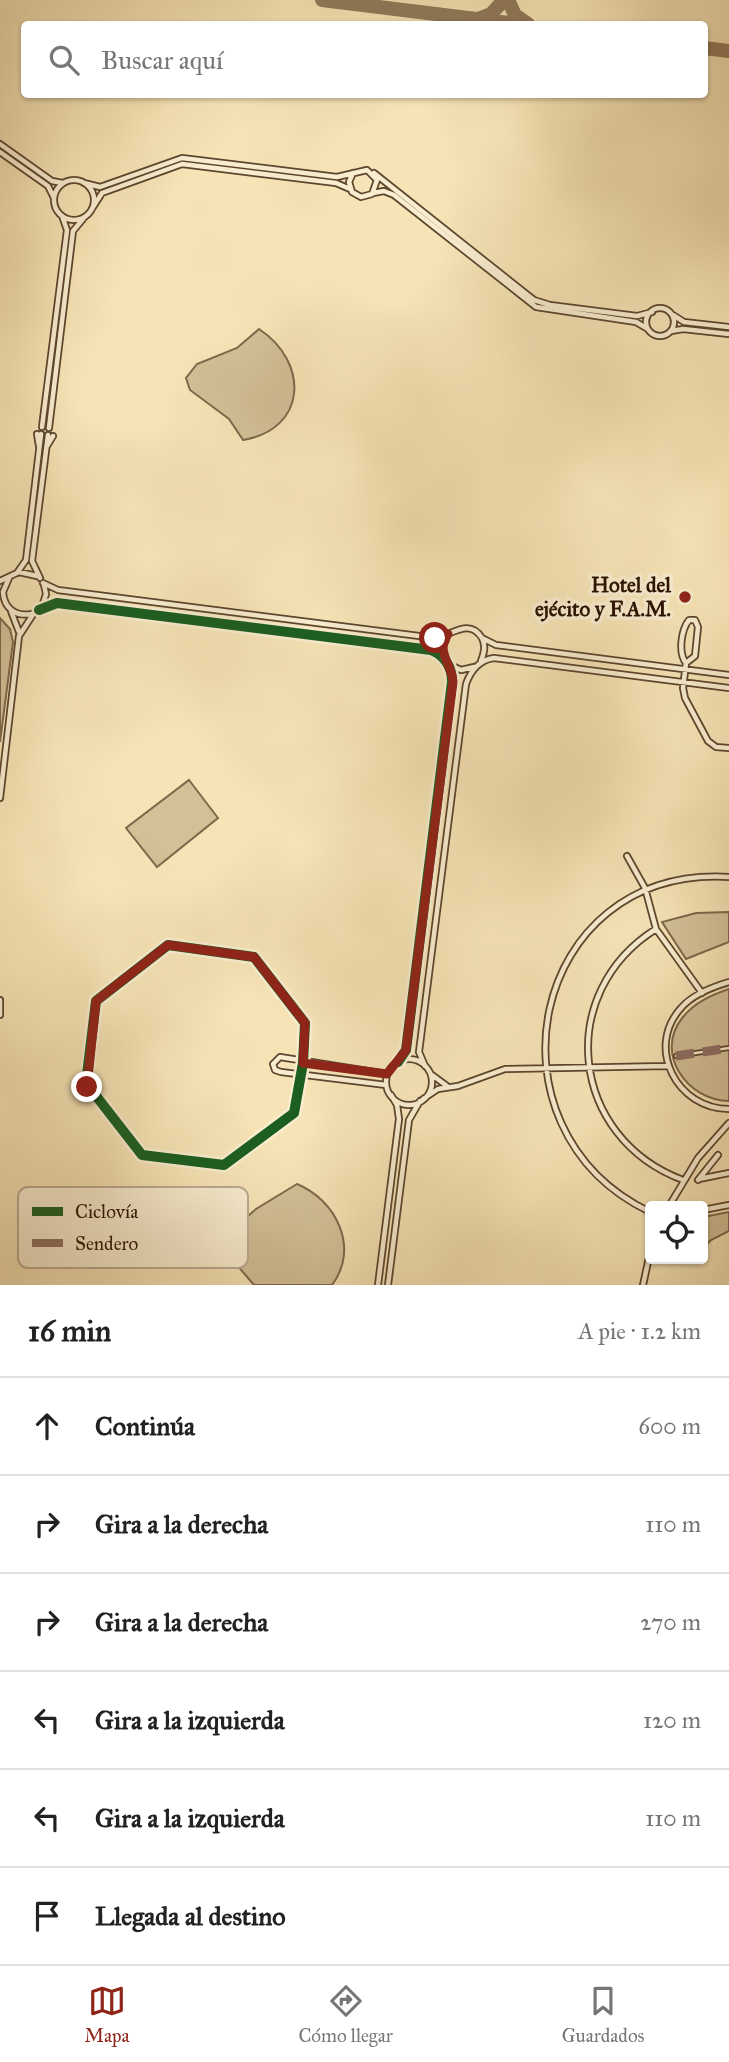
<!DOCTYPE html>
<html lang="es">
<head>
<meta charset="utf-8">
<style>
	body { margin:0; font-family:"IM FELL Great Primer",serif; background:#f6f6f6; color:#222 }
	.controls { position:absolute; right:21px; bottom:21px; display:grid; overflow:hidden; border-radius:7px; box-shadow:0 2px 5px #0004 }
	.controls button { width:63px; height:63px; display:grid; place-items:center; padding:0; border:0; border-bottom:2px solid #e0e0e0; background:#fff; color:#222; font:35px sans-serif }
	.stop { position:absolute; width:21px; height:21px; margin:-16px; border:5px solid #8f2418; border-radius:50%; background:#fff }
	.stop.end { background:#8f2418; border-color:#fff; box-shadow:0 2px 7px #0008 }
	.list { margin:0; padding:0; list-style:none }
	h2 { display:flex; justify-content:space-between; align-items:center; height:91px; margin:0; padding:0 28px; font-size:30px }
	h2 small { font-size:23px; font-weight:400; color:#767676 }
	.list li { display:grid; grid-template-columns:46px 1fr auto; gap:21px; align-items:center; box-sizing:border-box; height:98px; padding:0 28px; border-top:2px solid #e0e0e0 }
	.list b { display:block; font-size:26px; white-space:nowrap }
	.list em { font-size:23px; font-style:normal; color:#767676 }
	.icon { flex:none; width:38px; height:38px; fill:none; stroke:currentColor; stroke-width:2; stroke-linecap:round; stroke-linejoin:round }
	.map { position:relative; flex:none; width:729px; height:1285px; overflow:hidden }
	.search { position:absolute; background:#fff; box-shadow:0 2px 5px #0004; left:21px; right:21px; top:21px; height:77px; display:flex; align-items:center; gap:18px; box-sizing:border-box; padding:0 24px; border-radius:7px; color:#767676; font-size:26px }
	.sheet { height:679px; background:#fff }
	nav { display:flex; justify-content:space-around; align-items:center; box-sizing:border-box; height:98px; border-top:2px solid #e0e0e0; background:#fff; font-size:19px; color:#767676 }
	nav a { display:grid; justify-items:center; gap:4px }
	nav .on { color:#8f2418 }
	.map>svg:first-child { display:block }
	.green { fill:#d3c097; stroke:#7e684c; stroke-width:2 }
	.lines { fill:none; stroke-linecap:round; stroke-linejoin:round }
	.taxiway { stroke:#907a5b; stroke-width:14 }
	.pedestrian-casing { stroke:#5c462e; stroke-width:6 }
	.minor-casing { stroke:#5c462e; stroke-width:8 }
	.pedestrian { stroke:#f9edd0; stroke-width:2.5 }
	.minor { stroke:#f9edd0; stroke-width:4.5 }
	.quiet { stroke:#8d6e63; stroke-width:9; stroke-dasharray:18 9; stroke-linecap:butt }
	.cycleway-casing { stroke:#f9edd0; stroke-width:15 }
	.cycleway { stroke:#1b5e20; stroke-width:10 }
	.route { stroke:#8f2418; stroke-width:9 }
	.poi-dot { fill:#8f2418; stroke:#f9edd0; stroke-width:2.5 }
	.labels { text-anchor:middle; stroke-width:7; stroke-linejoin:round; paint-order:stroke }
	.poi-label { font-size:21px; font-weight:bold; fill:#291100; stroke:#f9edd0; text-anchor:end }
	.key { fill:#f9edd0; stroke:#bbab92; stroke-width:2 }
	.key-label { font-size:19px; fill:#291100 }
</style>
</head>
<body>
<div class="map">
<svg width="729" height="1285" viewBox="0 0 729 1285">
	<rect width="100%" height="100%" fill="#f6e4b6"/>
	<filter id="stains"><feTurbulence type="fractalNoise" baseFrequency=".00286" numOctaves="4"/><feColorMatrix values="0 0 0 0 .2 0 0 0 0 .09 0 0 0 0 .02 0 0 0 .5 -.17"/></filter>
	<radialGradient id="worn" r=".72"><stop offset=".6" stop-color="#630" stop-opacity="0"/><stop offset="1" stop-color="#630" stop-opacity=".3"/></radialGradient>
	<path class="green" d="M259,329C309,362 308,429 243,440L229,419L190,390L186,378L197,364L237,348Z
		M0,618L10,629L13,642L0,742Z
		M189,780L218,818L157,867L126,828Z
		M729,912V942L686,959L662,922L696,913Z
		M729,989V1101C688,1101 653,1053 683,1017C695,1002 712,995 729,989Z
		M297,1184C336,1200 360,1248 332,1285H254L224,1250L222,1239L256,1209Z
		M729,1212V1231L711,1240L703,1248V1217Z"/>
	<g class="lines">
		<path class="taxiway" d="M322,0L517,24
			M508,0L515,15L528,24
			M478,19L491,14L504,0
			M704,48L729,51"/>
		<defs>
			<path id="pedestrian" d="M676,1056L729,1048"/>
			<path id="minor" d="M0,144L52,181L63,183
				M0,152L48,186L54,198
				M374,173L534,300L550,305L637,316L652,312
				M54 200a20 20 0 1 1 40 0a20 20 0 1 1-40 0Z
				M84,183L100,187L182,158L337,177L367,170L377,180L372,194L361,197L352,192L349,182L353,173
				M373,193L384,191L394,195L536,307L636,322L648,329
				M93,207L102,193L182,164L336,183L350,189
				M646 322a14 14 0 1 1 28 0a14 14 0 1 1-28 0Z
				M673,315L684,322L729,327
				M671,331L683,329L729,334
				M42,427L67,230L62,216
				M49,428L73,231L83,219
				M37,434L39,446
				M47,446L53,436
				M17,573L26,560L41,434
				M9,578L3,592C4,608 15,617 32,614
				M40,578L32,561L48,435
				M0,581L19,572L37,576
				M43,583L58,590L435,638C451,636 469,617 482,638C486,646 484,653 481,661
				M42,607L46,594L44,585
				M39,610L57,603L431,650C445,656 452,667 452,682L406,1050L398,1062
				M11,611L19,632
				M482,638L496,645L729,675
				M445,659L442,647L448,634
				M686,663C678,653 681,630 689,620H695L698,627L695,656L686,663L683,688L685,698L708,741L716,747L729,748
				M450,665L461,670L474,667
				M0,798L19,636L34,613
				M627,856L645,888L656,929L702,993
				M656,929C554,993 570,1138 683,1180
				M168,945L254,957L305,1023L303,1063L294,1113L224,1165L142,1155L86,1083L96,1001Z
				M729,982C712,987 693,994 681,1008C645,1048 677,1109 729,1109
				M0,1000V1015
				M386 1082a23 23 0 1 1 46 0a23 23 0 1 1-46 0Z
				M425,1066L419,1052L466,684C471,670 479,660 494,658L729,688
				M432,1075L447,1086
				M386,1085L281,1072L275,1070L273,1064L280,1057L387,1074
				M423,1099L438,1089L458,1086L505,1069L668,1066
				M699,1179L729,1173
				M698,1180L718,1155
				M669,1206L698,1158L729,1123
				M703,1210L729,1205
				M650,1212C477,1129 529,865 729,877
				M378,1285L399,1119L397,1105L391,1095
				M388,1285L409,1120L420,1101
				M643,1285L650,1253"/>
		</defs>
		<use href="#pedestrian" class="pedestrian-casing"/>
		<use href="#minor" class="minor-casing"/>
		<use href="#pedestrian" class="pedestrian"/>
		<use href="#minor" class="minor"/>
		<path class="quiet" d="M676,1056L729,1048"/>
		<defs>
			<path id="cycleway" d="M39,610L57,603L431,650C445,656 452,667 452,682L406,1050L398,1062
				M168,945L254,957L305,1023L303,1063L294,1113L224,1165L142,1155L86,1083L96,1001Z"/>
		</defs>
		<use href="#cycleway" class="cycleway-casing"/>
		<use href="#cycleway" class="cycleway"/>
	</g>
	<g class="lines">
		<path class="route" d="M87,1087L96,1001L168,945L254,957L305,1023L303,1063L387,1074L406,1050L453,682C452,663 435,652 448,634L435,638"/>
	</g>
	<circle class="poi-dot" cx="685" cy="597" r="7"/>
	<g class="labels">
		<g class="poi-label">
			<text x="671" y="592">Hotel del<tspan x="671" dy="24">ejécito y F.A.M.</tspan></text>
		</g>
	</g>
	<rect x="18" y="1187" width="230" height="81" rx="10" class="key"/>
	<rect x="32" y="1207" width="31" height="9" fill="#1b5e20"/>
	<rect x="32" y="1239" width="31" height="8" fill="#8d6e63"/>
	<g class="key-label">
		<text x="75" y="1218">Ciclovía</text>
		<text x="75" y="1250">Sendero</text>
	</g>
	<rect width="100%" height="100%" filter="url(#stains)"/>
	<rect width="100%" height="100%" fill="url(#worn)"/>
</svg>
<div class="controls">
<button><svg class="icon" aria-label="locate" viewBox="0 0 24 24"><circle cx="12" cy="12" r="6"/><path d="M12 2v4M12 18v4M2 12h4M18 12h4"/></svg></button>
</div>
<div class="stop" style="left:435px;top:638px"></div>
<div class="stop end" style="left:87px;top:1087px"></div>
<div class="search"><svg class="icon" aria-label="search" viewBox="0 0 24 24"><circle cx="10" cy="10" r="6"/><path d="M15 15l6 6"/></svg>Buscar aquí</div>
</div>
<section class="sheet">
<h2>16 min<small>A pie · 1.2 km</small></h2>
<ul class="list">
<li><svg class="icon" aria-label="ahead" viewBox="0 0 24 24"><path d="M12 20V5M6 11l6-6 6 6"/></svg><div><b>Continúa</b></div><em>600 m</em></li>
<li><svg class="icon" aria-label="right" viewBox="0 0 24 24"><path d="M7 20v-9h11M14 6l5 5-5 5"/></svg><div><b>Gira a la derecha</b></div><em>110 m</em></li>
<li><svg class="icon" aria-label="right" viewBox="0 0 24 24"><path d="M7 20v-9h11M14 6l5 5-5 5"/></svg><div><b>Gira a la derecha</b></div><em>270 m</em></li>
<li><svg class="icon" aria-label="left" viewBox="0 0 24 24"><path d="M17 20v-9H6M10 6l-5 5 5 5"/></svg><div><b>Gira a la izquierda</b></div><em>120 m</em></li>
<li><svg class="icon" aria-label="left" viewBox="0 0 24 24"><path d="M17 20v-9H6M10 6l-5 5 5 5"/></svg><div><b>Gira a la izquierda</b></div><em>110 m</em></li>
<li><svg class="icon" aria-label="arrive" viewBox="0 0 24 24"><path d="M6 21V4h12l-3 4 3 4H6"/></svg><div><b>Llegada al destino</b></div></li>
</ul>
</section>
<nav>
<a class="on"><svg class="icon" aria-label="map" viewBox="0 0 24 24"><path d="M3 6l6-2 6 2 6-2v14l-6 2-6-2-6 2zM9 4v14M15 6v14"/></svg>Mapa</a>
<a><svg class="icon" aria-label="directions" viewBox="0 0 24 24"><path d="M12 3l9 9-9 9-9-9zM9 14v-3h6M13 9l2 2-2 2"/></svg>Cómo llegar</a>
<a><svg class="icon" aria-label="saved" viewBox="0 0 24 24"><path d="M7 4h10v16l-5-4-5 4z"/></svg>Guardados</a>
</nav>
</body>
</html>
